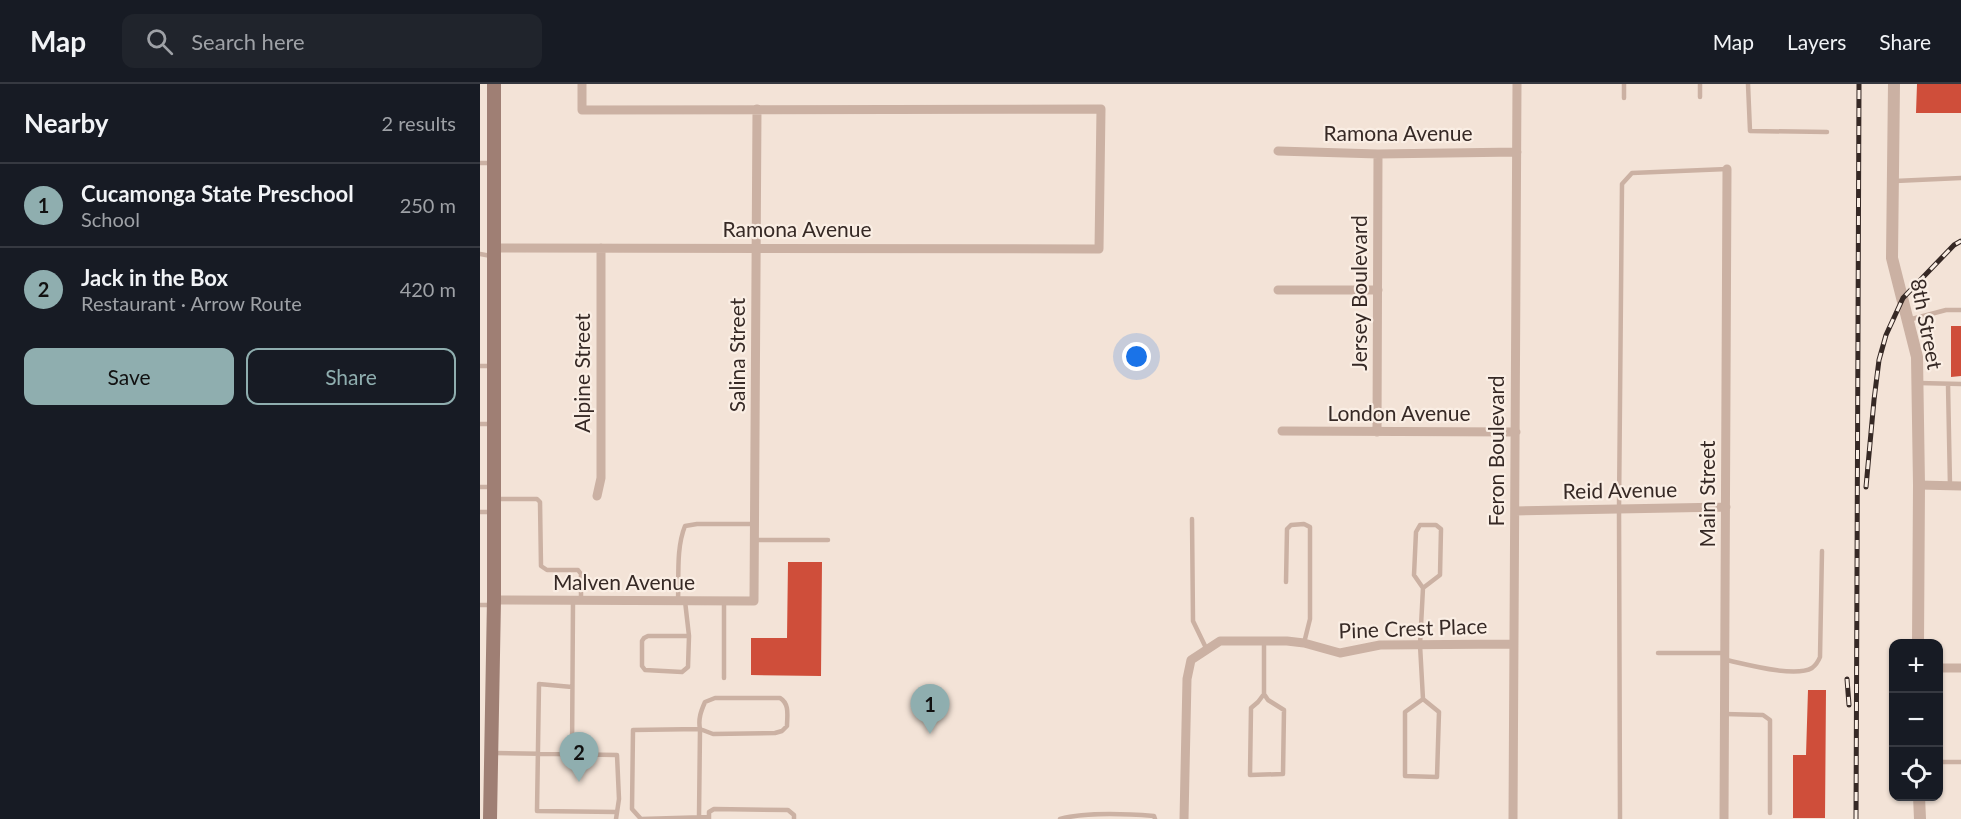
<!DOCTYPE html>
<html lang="en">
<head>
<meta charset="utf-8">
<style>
	body { margin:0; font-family:Lato,sans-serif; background:#20242c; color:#f1f3f6 }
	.controls { position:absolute; right:18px; bottom:18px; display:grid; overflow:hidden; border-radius:12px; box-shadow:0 2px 4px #0004 }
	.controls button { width:54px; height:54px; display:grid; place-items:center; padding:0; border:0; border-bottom:2px solid #363941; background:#171b24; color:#f1f3f6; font:30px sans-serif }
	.you { position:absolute; left:657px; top:273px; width:21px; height:21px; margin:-15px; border:4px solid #fff; border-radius:50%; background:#1a73e8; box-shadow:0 0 0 9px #1a73e833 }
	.badge { display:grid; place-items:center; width:39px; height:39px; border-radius:50%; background:#8faeaf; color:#111; font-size:20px; font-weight:700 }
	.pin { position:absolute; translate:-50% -50px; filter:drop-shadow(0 2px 3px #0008) }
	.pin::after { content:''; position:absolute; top:32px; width:21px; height:18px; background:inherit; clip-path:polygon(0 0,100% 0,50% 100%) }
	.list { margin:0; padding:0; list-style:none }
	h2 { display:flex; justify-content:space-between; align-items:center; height:78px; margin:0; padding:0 24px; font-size:26px }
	h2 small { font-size:20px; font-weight:400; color:#9ea1a6 }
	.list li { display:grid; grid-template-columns:39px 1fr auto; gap:18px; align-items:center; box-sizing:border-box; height:84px; padding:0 24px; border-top:2px solid #363941 }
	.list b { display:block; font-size:22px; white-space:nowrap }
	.list p { margin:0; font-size:20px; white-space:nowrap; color:#9ea1a6 }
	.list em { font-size:20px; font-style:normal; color:#9ea1a6 }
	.actions { display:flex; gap:12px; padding:18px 24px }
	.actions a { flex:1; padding:14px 0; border:2px solid #8faeaf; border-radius:12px; text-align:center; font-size:21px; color:#8faeaf }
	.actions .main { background:#8faeaf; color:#111 }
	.icon { flex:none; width:33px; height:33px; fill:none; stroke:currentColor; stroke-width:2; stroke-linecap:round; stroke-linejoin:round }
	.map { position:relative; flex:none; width:1481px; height:735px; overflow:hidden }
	header { display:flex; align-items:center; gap:36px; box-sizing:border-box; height:84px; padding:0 30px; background:#171b24; border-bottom:2px solid #363941 }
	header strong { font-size:28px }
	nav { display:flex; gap:33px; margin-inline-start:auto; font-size:21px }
	.search { width:420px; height:54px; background:#20242c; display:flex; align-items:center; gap:15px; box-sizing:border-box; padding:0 21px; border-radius:12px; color:#9ea1a6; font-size:22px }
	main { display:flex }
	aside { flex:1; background:#171b24 }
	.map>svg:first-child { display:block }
	.building { fill:#cf4e3a }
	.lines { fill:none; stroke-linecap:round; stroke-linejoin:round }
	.service { stroke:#cbb1a3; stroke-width:4.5 }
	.minor { stroke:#cbb1a3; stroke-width:9 }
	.tertiary { stroke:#cbb1a3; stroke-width:12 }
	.secondary { stroke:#9f7f74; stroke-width:14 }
	.rail-casing { stroke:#362925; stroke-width:5 }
	.rail { stroke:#faeee4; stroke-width:3; stroke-dasharray:9; stroke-linecap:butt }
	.labels { text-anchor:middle; stroke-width:4.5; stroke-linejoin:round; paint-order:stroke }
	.street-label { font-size:21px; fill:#362925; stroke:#faeee4 }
</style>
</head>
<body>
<header>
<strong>Map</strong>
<div class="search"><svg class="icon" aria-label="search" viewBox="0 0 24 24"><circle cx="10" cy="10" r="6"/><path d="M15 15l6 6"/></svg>Search here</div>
<nav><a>Map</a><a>Layers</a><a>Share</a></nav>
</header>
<main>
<aside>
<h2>Nearby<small>2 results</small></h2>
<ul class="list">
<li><span class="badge">1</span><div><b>Cucamonga State Preschool</b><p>School</p></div><em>250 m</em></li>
<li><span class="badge">2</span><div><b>Jack in the Box</b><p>Restaurant · Arrow Route</p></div><em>420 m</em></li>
</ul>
<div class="actions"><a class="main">Save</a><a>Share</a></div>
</aside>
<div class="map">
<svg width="1481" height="735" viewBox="0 0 1481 735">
	<rect width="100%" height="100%" fill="#f3e3d7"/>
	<path class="building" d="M1437,0H1481V29H1436Z
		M1471,242H1481V292L1471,293Z
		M308,478H342L341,592L271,591V554H307Z
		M1328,606H1346L1345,734H1313V671H1326Z"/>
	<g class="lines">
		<path class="service" d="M1220,0V13
			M1268,0L1270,47L1347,48
			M1144,14V0
			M0,79H11
			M1415,97L1481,94
			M0,170L11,172
			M1428,236L1466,226H1481
			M0,282H12
			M1439,299L1481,300
			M1468,300L1470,402
			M0,340H11
			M0,403H11
			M15,415H57L60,418L61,482L67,486H98L101,490V516
			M0,428H12
			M712,435L713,537L727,566
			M274,456H348
			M806,498L807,445L811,441L824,440L830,443V535L824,559
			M943,504L960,491L961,445L956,441H940L936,448L934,491L943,504L940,561L943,615L925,628V692L957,693L959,628L943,615
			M198,517C199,493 196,464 205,442L217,440H273
			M205,517L209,552L208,583L202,588L165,586L162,582V557L164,554L168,552H209
			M244,517V594
			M0,521H11
			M1178,569H1246
			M1246,576C1265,580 1315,594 1332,584C1336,581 1338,578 1340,573L1342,467
			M92,603L59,600L57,727L137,728
			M784,610L788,616L804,626L803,690L770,691L771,624L778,618L784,610V557
			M235,614H300C310,620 307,632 307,642L302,647L295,649L233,650L220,645C218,635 221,627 225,618Z
			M1245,630L1283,631L1290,636V729
			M14,669L137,671L139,715L136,735
			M92,670L93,517
			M1458,678H1481
			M161,735L152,725L153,646L220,645L219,733
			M161,735L229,733
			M229,735V728L234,725L308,726L314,731V735
			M580,735C606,728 648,730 674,732L675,735
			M1140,735L1139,425L1142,100L1152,89L1247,85"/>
		<path class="minor" d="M798,67L898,70L1037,68
			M14,164L619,165L621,25L102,26V0
			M798,206H898
			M802,347L1036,348
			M897,348L898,70
			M1439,401L1481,402
			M117,412L121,394V164
			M1035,427L1246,423
			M14,516L274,517L277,25
			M1458,584H1481
			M704,735L707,595L711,576L740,557H807L824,559L860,569L900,561L1034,560
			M1033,735L1037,0
			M1244,735L1247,85"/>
		<path class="tertiary" d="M1414,0L1412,174L1437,273L1439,401L1438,560
			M1439,712L1440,735"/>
		<path class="secondary" d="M10,735L14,516V0"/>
		<defs>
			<path id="rail" d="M1386,403L1394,316L1399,276L1406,251L1423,214L1474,161L1481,157
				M1367,595L1369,621
				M1376,735L1379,0"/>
		</defs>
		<use href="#rail" class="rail-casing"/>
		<use href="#rail" class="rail"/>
	</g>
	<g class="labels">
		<g class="street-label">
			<text x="918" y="57">Ramona Avenue</text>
			<text x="317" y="153">Ramona Avenue</text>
			<text transform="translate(880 209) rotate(-90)" y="7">Jersey Boulevard</text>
			<text transform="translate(1446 240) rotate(79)" y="7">8th Street</text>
			<text transform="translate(258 271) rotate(-90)" y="7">Salina Street</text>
			<text transform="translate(103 289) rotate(-90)" y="7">Alpine Street</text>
			<text x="919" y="337">London Avenue</text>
			<text transform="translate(1017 367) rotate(-90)" y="7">Feron Boulevard</text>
			<text transform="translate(1140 407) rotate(-1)" y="7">Reid Avenue</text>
			<text transform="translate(1228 410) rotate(-90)" y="7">Main Street</text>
			<text x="144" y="506">Malven Avenue</text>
			<text transform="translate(933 545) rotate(-2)" y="7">Pine Crest Place</text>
		</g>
	</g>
</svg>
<div class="controls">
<button>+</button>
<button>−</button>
<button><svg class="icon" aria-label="locate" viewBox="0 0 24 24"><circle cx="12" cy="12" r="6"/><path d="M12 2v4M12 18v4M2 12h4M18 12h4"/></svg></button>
</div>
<div class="you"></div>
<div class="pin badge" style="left:450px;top:650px">1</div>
<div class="pin badge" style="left:99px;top:698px">2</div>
</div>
</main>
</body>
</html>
